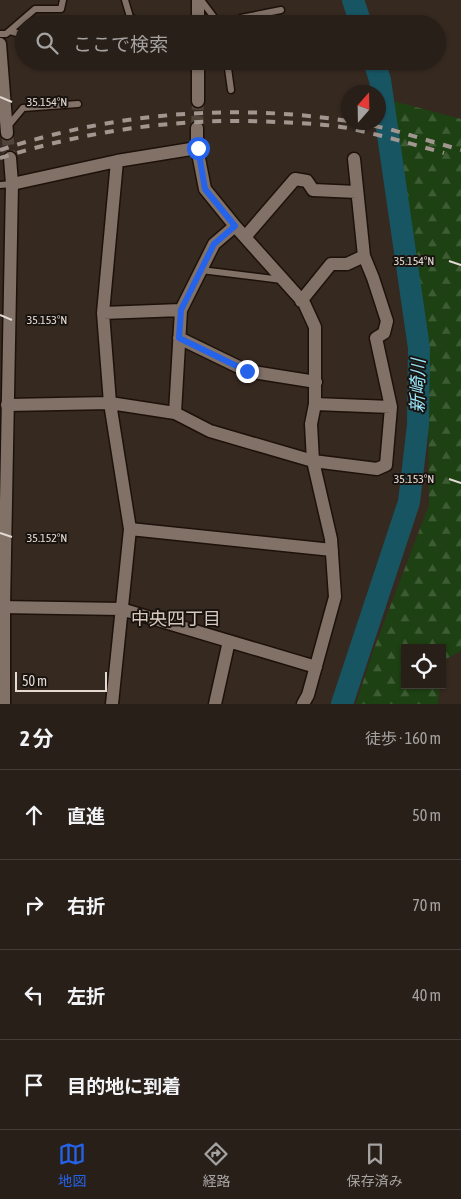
<!DOCTYPE html>
<html lang="ja">
<head>
<meta charset="utf-8">
<style>
	body { margin:0; font-family:"Asap Condensed","Noto Sans JP",sans-serif; background:#342c25; color:#f1f3f6 }
	.controls { position:absolute; right:15px; bottom:15px; display:grid; overflow:hidden; border-radius:0px; box-shadow:0 1px 4px #0004 }
	.controls button { width:45px; height:45px; display:grid; place-items:center; padding:0; border:0; border-bottom:1px solid #443d37; background:#281f18; color:#f1f3f6; font:25px sans-serif }
	.compass { position:absolute; left:341px; top:85px; width:45px; height:45px; border-radius:50%; background:#281f18; box-shadow:0 1px 4px #0004; rotate:20deg }
	.scale { position:absolute; left:15px; bottom:12px; width:92px; box-sizing:border-box; padding-left:5px; border:2px solid #e3dad4; border-top:0; font-size:14px; line-height:18px; white-space:nowrap; color:#e3dad4; -webkit-text-stroke:4px #19130f; paint-order:stroke }
	.stop { position:absolute; width:15px; height:15px; margin:-11px; border:4px solid #2563eb; border-radius:50%; background:#fff }
	.stop.end { background:#2563eb; border-color:#fff; box-shadow:0 1px 5px #0008 }
	.list { margin:0; padding:0; list-style:none }
	h2 { display:flex; justify-content:space-between; align-items:center; height:65px; margin:0; padding:0 20px; font-size:21px }
	h2 small { font-size:16px; font-weight:400; color:#a5a2a2 }
	.list li { display:grid; grid-template-columns:32px 1fr auto; gap:15px; align-items:center; box-sizing:border-box; height:90px; padding:0 20px; border-top:1px solid #443d37 }
	.list b { display:block; font-size:19px; white-space:nowrap }
	.list em { font-size:16px; font-style:normal; color:#a5a2a2 }
	.icon { flex:none; width:28px; height:28px; fill:none; stroke:currentColor; stroke-width:2; stroke-linecap:round; stroke-linejoin:round }
	.map { position:relative; flex:none; width:461px; height:704px; overflow:hidden }
	.search { position:absolute; background:#281f18; box-shadow:0 1px 4px #0004; left:15px; right:15px; top:15px; height:55px; display:flex; align-items:center; gap:12px; box-sizing:border-box; padding:0 18px; border-radius:28px; color:#a5a2a2; font-size:19px }
	.sheet { height:425px; background:#281f18 }
	nav { display:flex; justify-content:space-around; align-items:center; box-sizing:border-box; height:70px; border-top:1px solid #443d37; background:#281f18; font-size:14px; color:#a5a2a2 }
	nav a { display:grid; justify-items:center; gap:2px }
	nav .on { color:#2563eb }
	.map>svg:first-child { display:block }
	.forest { fill:url(#forest-firs) }
	.lines { fill:none; stroke-linecap:round; stroke-linejoin:round }
	.river { stroke:#185563; stroke-width:22 }
	.minor-tunnel { stroke:#50443b; stroke-width:12; stroke-dasharray:12 6; stroke-linecap:butt }
	.tertiary-tunnel { stroke:#50443b; stroke-width:12; stroke-dasharray:12 6; stroke-linecap:butt }
	.service-casing { stroke:#1d110a; stroke-width:9 }
	.minor-casing { stroke:#1d110a; stroke-width:15 }
	.tertiary-casing { stroke:#1d110a; stroke-width:15 }
	.service { stroke:#817167; stroke-width:6 }
	.minor { stroke:#817167; stroke-width:12 }
	.tertiary { stroke:#817167; stroke-width:12 }
	.rail { stroke:#a19790; stroke-width:4; stroke-dasharray:9 9; stroke-linecap:butt }
	.route { stroke:#2563eb; stroke-width:6 }
	.ticks { fill:none; stroke:#e3dad4; stroke-width:2 }
	.labels { text-anchor:middle; stroke-width:4; stroke-linejoin:round; paint-order:stroke }
	.water-label { font-size:18px; font-style:italic; fill:#98e7fc; stroke:#19130f }
	.neighbourhood-label { font-size:18px; fill:#d9c8bd; stroke:#19130f }
	.ticks-label { font-size:12px; text-anchor:middle; fill:#e3dad4; stroke:#19130f; stroke-width:4; stroke-linejoin:round; paint-order:stroke }
</style>
</head>
<body>
<div class="map">
<svg width="461" height="704" viewBox="0 0 461 704">
	<defs>
		<pattern id="forest-firs" width="22" height="20" patternUnits="userSpaceOnUse" patternTransform="scale(1.25)"><rect width="22" height="20" fill="#1d4113"/><path d="M5 1l3.5 6h-7zM16 11l3.5 6h-7z" fill="#3e5c34"/></pattern>
	</defs>
	<rect width="100%" height="100%" fill="#362920"/>
	<path class="forest" d="M393,101L461,119V651L444,660L442,670V648H405V685H440L438,704H356L372,654L429,505L428,357Z"/>
	<g class="lines">
		<path class="river" d="M353,0L361,24
			M342,704L409,502L418,425L419,348L380,80L374,61"/>
		<path class="minor-tunnel" d="M197,128L198,101"/>
		<path class="tertiary-tunnel" d="M7,133L10,158"/>
		<defs>
			<path id="service" d="M125,0L130,17L145,24
				M201,0L219,24
				M232,24L241,18L281,10
				M10,31L24,35
				M0,34H6L35,9H61L63,0
				M105,61L118,65
				M227,61L231,90
				M8,126L23,108L78,104
				M0,185L12,184
				M201,270L282,280"/>
			<path id="minor" d="M198,24V0
				M198,101V61
				M197,128V148L205,189L235,226L304,303L315,327V404L311,424L313,461L331,539L335,597L308,695L303,704
				M12,184L117,161L197,148
				M245,237L295,179L307,181L313,190L357,192
				M301,301L331,264H347L364,256
				M103,313L181,310
				M179,338L247,371L316,382
				M315,404L391,407
				M7,405L110,403L175,413L210,431L313,461L377,469L386,465L391,407L376,338L384,333L387,321L373,278L364,256L354,159
				M175,413L181,310L214,244L235,226
				M130,529L332,550
				M0,607L121,609L316,667
				M112,704L130,529L110,403L103,313L117,161
				M215,704L229,641"/>
			<path id="tertiary" d="M0,44L7,133
				M4,704V607L12,184L10,158"/>
		</defs>
		<use href="#service" class="service-casing"/>
		<use href="#minor" class="minor-casing"/>
		<use href="#tertiary" class="tertiary-casing"/>
		<use href="#service" class="service"/>
		<use href="#minor" class="minor"/>
		<use href="#tertiary" class="tertiary"/>
		<path class="rail" d="M356,122L389,129L461,150
			M0,150C113,113 232,103 348,121
			M0,158C90,130 182,117 277,122C300,123 325,124 348,128C381,135 412,144 444,153"/>
	</g>
	<g class="lines">
		<path class="route" d="M198,148L205,189L235,226L214,244L181,310L179,338L247,371"/>
	</g>
	<path class="ticks" d="M0,97L12,102M449,261L461,265M0,315L12,320M449,479L461,483M0,533L12,537"/>
	<g class="labels">
		<g class="water-label">
			<text transform="translate(418 386) rotate(-89)" y="6">新崎川</text>
		</g>
		<g class="neighbourhood-label">
			<text x="176" y="625">中央四丁目</text>
		</g>
	</g>
	<g class="ticks-label">
		<text x="47" y="106">35.154°N</text>
		<text x="414" y="265">35.154°N</text>
		<text x="47" y="324">35.153°N</text>
		<text x="414" y="483">35.153°N</text>
		<text x="47" y="542">35.152°N</text>
	</g>
</svg>
<div class="controls">
<button><svg class="icon" aria-label="locate" viewBox="0 0 24 24"><circle cx="12" cy="12" r="6"/><path d="M12 2v4M12 18v4M2 12h4M18 12h4"/></svg></button>
</div>
<svg class="compass" viewBox="-18 -18 36 36"><path d="M0-13l5 13h-10z" fill="#e53935"/><path d="M0 13l5-13h-10z" fill="#a5a2a2"/></svg>
<div class="scale">50 m</div>
<div class="stop" style="left:198px;top:148px"></div>
<div class="stop end" style="left:247px;top:371px"></div>
<div class="search"><svg class="icon" aria-label="search" viewBox="0 0 24 24"><circle cx="10" cy="10" r="6"/><path d="M15 15l6 6"/></svg>ここで検索</div>
</div>
<section class="sheet">
<h2>2 分<small>徒歩 · 160 m</small></h2>
<ul class="list">
<li><svg class="icon" aria-label="ahead" viewBox="0 0 24 24"><path d="M12 20V5M6 11l6-6 6 6"/></svg><div><b>直進</b></div><em>50 m</em></li>
<li><svg class="icon" aria-label="right" viewBox="0 0 24 24"><path d="M7 20v-9h11M14 6l5 5-5 5"/></svg><div><b>右折</b></div><em>70 m</em></li>
<li><svg class="icon" aria-label="left" viewBox="0 0 24 24"><path d="M17 20v-9H6M10 6l-5 5 5 5"/></svg><div><b>左折</b></div><em>40 m</em></li>
<li><svg class="icon" aria-label="arrive" viewBox="0 0 24 24"><path d="M6 21V4h12l-3 4 3 4H6"/></svg><div><b>目的地に到着</b></div></li>
</ul>
</section>
<nav>
<a class="on"><svg class="icon" aria-label="map" viewBox="0 0 24 24"><path d="M3 6l6-2 6 2 6-2v14l-6 2-6-2-6 2zM9 4v14M15 6v14"/></svg>地図</a>
<a><svg class="icon" aria-label="directions" viewBox="0 0 24 24"><path d="M12 3l9 9-9 9-9-9zM9 14v-3h6M13 9l2 2-2 2"/></svg>経路</a>
<a><svg class="icon" aria-label="saved" viewBox="0 0 24 24"><path d="M7 4h10v16l-5-4-5 4z"/></svg>保存済み</a>
</nav>
</body>
</html>
